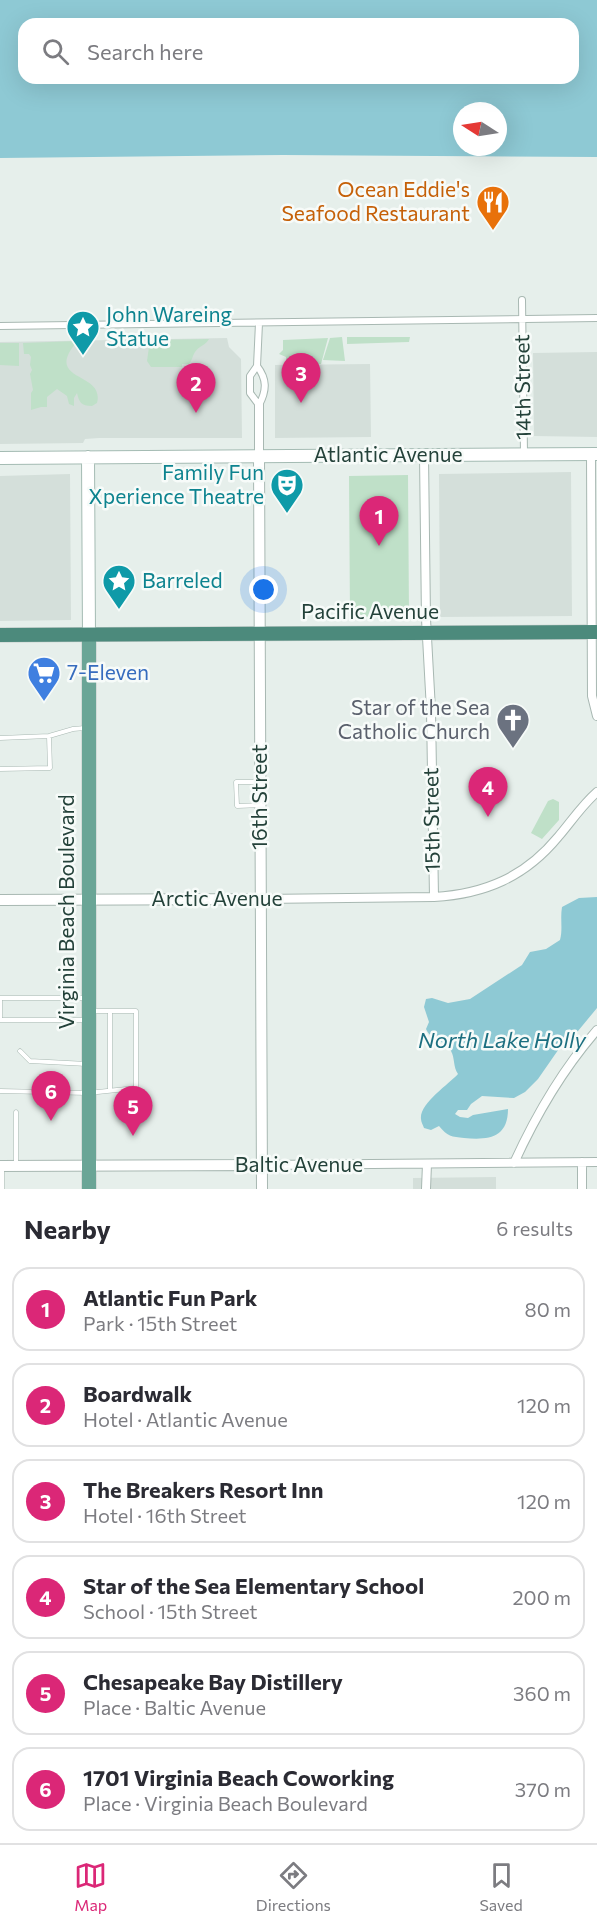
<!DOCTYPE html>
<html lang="en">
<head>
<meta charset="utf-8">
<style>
	body { margin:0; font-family:Commissioner,sans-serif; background:#f7f7f7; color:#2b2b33 }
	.compass { position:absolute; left:453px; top:102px; width:54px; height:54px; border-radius:50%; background:#fff; box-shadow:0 6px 24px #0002; rotate:282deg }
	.you { position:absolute; left:264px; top:590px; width:21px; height:21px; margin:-15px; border:4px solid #fff; border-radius:50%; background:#1a73e8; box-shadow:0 0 0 9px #1a73e833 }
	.badge { display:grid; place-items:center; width:39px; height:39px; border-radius:50%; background:#db2777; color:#fff; font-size:20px; font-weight:700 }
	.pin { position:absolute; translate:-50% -50px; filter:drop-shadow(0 2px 3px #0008) }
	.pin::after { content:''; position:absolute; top:32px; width:21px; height:18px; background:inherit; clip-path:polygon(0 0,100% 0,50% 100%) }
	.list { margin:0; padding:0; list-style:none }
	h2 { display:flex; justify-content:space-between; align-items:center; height:78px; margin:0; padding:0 24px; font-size:26px }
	h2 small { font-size:20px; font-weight:400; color:#7c7c81 }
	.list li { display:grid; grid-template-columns:39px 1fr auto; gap:18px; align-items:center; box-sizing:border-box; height:84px; margin:0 12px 12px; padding:0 12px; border:2px solid #e1e1e2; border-radius:18px }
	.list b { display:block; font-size:22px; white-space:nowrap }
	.list p { margin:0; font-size:20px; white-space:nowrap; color:#7c7c81 }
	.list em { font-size:20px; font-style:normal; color:#7c7c81 }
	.icon { flex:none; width:33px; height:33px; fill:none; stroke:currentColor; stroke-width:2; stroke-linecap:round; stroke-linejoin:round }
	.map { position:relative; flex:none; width:597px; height:1189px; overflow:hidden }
	.search { position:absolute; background:#fff; box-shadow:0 6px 24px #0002; left:18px; right:18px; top:18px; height:66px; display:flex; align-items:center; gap:15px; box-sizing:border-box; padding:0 21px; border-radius:18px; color:#7c7c81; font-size:22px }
	.sheet { height:654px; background:#fff }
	nav { display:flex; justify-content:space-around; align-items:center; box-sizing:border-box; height:84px; border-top:2px solid #e1e1e2; background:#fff; font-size:16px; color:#7c7c81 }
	nav a { display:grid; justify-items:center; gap:3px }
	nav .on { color:#db2777 }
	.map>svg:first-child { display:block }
	.built { fill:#d4dfda }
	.green { fill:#bfe0c8 }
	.water { fill:#8ec9d4; fill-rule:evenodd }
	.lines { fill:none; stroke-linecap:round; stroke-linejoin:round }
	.service-casing { stroke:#a8b8b2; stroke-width:5 }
	.pedestrian-casing { stroke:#a8b8b2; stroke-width:8 }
	.minor-casing { stroke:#a8b8b2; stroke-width:10 }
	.tertiary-casing { stroke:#a8b8b2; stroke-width:12 }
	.secondary-casing { stroke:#a4bbb3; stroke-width:14 }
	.primary-casing { stroke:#c2cac8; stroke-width:15 }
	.trunk-casing { stroke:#c2cac8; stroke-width:15 }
	.service { stroke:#fff; stroke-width:4 }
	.pedestrian { stroke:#fff; stroke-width:6 }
	.minor { stroke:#fff; stroke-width:8 }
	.tertiary { stroke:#fff; stroke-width:10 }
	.secondary { stroke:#fff; stroke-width:12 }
	.primary { stroke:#6aa596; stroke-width:14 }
	.trunk { stroke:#4c8a7c; stroke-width:14 }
	.labels { text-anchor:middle; stroke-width:5; stroke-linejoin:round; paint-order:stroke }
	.food-label { font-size:21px; fill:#c56008; stroke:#f7fbf9; text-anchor:end }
	.culture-label { font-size:21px; fill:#0d838f; stroke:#f7fbf9; text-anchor:start }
	.street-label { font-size:21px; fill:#24423a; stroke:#f7fbf9 }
	.shop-label { font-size:21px; fill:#366cbe; stroke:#f7fbf9; text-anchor:start }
	.worship-label { font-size:21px; fill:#5b616d; stroke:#f7fbf9; text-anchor:end }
	.water-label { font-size:22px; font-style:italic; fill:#1c6f80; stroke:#f7fbf9 }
</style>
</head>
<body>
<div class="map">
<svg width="597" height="1189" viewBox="0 0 597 1189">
	<rect width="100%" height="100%" fill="#e6efeb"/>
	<path class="built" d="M227,338L229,347L241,359L242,438H99L85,439L83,443L0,444V342Z
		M597,352V437L534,436L533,353Z
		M370,364L371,437L275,438V365Z
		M571,472L572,616L440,617L439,474Z
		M70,474L71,620L0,621V476Z
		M496,1177V1189H413V1178Z"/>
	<path class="green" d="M342,337L345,361L323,360L330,338Z
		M347,337H410L409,342L347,344Z
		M328,338L321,364L286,365V357L279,354L283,350V340Z
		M209,339C206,345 199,346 195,352C192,357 192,361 189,364H182V367H151L147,361L150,340Z
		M77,341C74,346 69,351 67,358C61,380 104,376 97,403L92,406C81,406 79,402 77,393L74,398V406L69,404L67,396L57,389L47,397V407H41L31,410V393L33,390L30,374L32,370L30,365L31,357L29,354H24L23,343Z
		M0,343H19V366L0,365Z
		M408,475L409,616L350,617L349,476Z
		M553,799L559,802V820L542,839L531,833L548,801Z"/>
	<path class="water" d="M0,0H597V157L283,155L0,158ZM24,24H573V78H24ZM462,111H498V147H462Z
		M597,897V1008L578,1031L563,1043L538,1079L525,1092L514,1098L482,1096L471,1104L467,1110H458L455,1114L460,1117L468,1118L473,1115L508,1109C508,1139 487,1140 464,1138C452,1137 447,1136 439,1126L431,1130L424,1128C423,1125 421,1122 421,1119C419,1104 449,1084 458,1074C453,1067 455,1058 451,1051C445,1040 431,1041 426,1029L429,1022L424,1007L426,999L432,998L448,1003L470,999L522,965L530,952L546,949L560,940C563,929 560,919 562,907L579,898Z"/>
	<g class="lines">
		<defs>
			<path id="service" d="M0,738L49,736L73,729L85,728
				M0,769L50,768L49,736
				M259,805L237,806L236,782H260
				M87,998H0V1020H87
				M110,1011V1090
				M64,1020V998
				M20,1051L30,1061L87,1064
				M0,1091L88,1093L136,1088V1011H91
				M16,1112V1165
				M2,1189V1169"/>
			<path id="pedestrian" d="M522,300L524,454
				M0,326L597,318
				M257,366C267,379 267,390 259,405L250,393V376L257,366L259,323"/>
			<path id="minor" d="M259,405V456
				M591,454L592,696L597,716
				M424,455L426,619L431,710L434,897
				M261,899L434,897C485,894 525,877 558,837C571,822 582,805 597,792
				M582,1162V1189
				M514,1163C536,1115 562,1070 597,1030
				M262,1165L597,1162
				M426,1189L427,1164"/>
			<path id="tertiary" d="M259,456L262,1189
				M0,900L261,899
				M0,1166L262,1165"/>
			<path id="secondary" d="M88,457L89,635
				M0,458L597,454"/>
			<path id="primary" d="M89,1189V635"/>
			<path id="trunk" d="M0,635L597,632"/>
		</defs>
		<use href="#service" class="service-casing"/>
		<use href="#pedestrian" class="pedestrian-casing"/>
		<use href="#minor" class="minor-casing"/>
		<use href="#tertiary" class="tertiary-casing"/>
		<use href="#secondary" class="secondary-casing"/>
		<use href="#primary" class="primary-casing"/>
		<use href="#trunk" class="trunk-casing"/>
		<use href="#service" class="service"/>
		<use href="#pedestrian" class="pedestrian"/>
		<use href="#minor" class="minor"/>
		<use href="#tertiary" class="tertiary"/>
		<use href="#secondary" class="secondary"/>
		<use href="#primary" class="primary"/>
		<use href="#trunk" class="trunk"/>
	</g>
	<defs>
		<symbol id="restaurant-pin" viewBox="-11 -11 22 30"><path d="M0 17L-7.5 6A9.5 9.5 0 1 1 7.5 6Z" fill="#e8710a" stroke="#f7fbf9"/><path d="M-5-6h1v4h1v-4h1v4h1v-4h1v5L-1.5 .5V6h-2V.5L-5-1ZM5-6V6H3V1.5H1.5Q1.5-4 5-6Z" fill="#fff"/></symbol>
		<symbol id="sight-pin" viewBox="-11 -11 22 30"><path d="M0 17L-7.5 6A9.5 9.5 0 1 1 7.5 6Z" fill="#0f9aa8" stroke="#f7fbf9"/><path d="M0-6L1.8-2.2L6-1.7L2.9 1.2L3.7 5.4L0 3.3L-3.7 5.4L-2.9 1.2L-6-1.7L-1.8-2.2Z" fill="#fff"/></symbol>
		<symbol id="theatre-pin" viewBox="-11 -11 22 30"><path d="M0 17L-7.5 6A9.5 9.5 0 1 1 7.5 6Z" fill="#0f9aa8" stroke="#f7fbf9"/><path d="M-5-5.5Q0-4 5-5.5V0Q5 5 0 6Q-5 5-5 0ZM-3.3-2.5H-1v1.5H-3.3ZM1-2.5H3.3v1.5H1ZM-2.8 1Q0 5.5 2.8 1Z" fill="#fff"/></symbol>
		<symbol id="supermarket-pin" viewBox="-11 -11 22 30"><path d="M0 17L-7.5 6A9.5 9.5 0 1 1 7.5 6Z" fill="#3f7fe0" stroke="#f7fbf9"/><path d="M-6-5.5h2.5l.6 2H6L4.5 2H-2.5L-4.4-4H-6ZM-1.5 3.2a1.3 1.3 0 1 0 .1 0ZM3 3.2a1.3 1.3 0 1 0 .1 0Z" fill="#fff"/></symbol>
		<symbol id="church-pin" viewBox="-11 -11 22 30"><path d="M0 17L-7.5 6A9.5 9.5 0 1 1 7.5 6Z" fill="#6b7280" stroke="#f7fbf9"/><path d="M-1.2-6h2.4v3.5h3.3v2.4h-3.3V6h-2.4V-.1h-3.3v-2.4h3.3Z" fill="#fff"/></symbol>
	</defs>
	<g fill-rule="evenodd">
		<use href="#restaurant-pin" x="474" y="183" width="38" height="52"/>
		<use href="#sight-pin" x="64" y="308" width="38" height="52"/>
		<use href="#theatre-pin" x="268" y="466" width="38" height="52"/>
		<use href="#sight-pin" x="100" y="562" width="38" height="52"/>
		<use href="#supermarket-pin" x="25" y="654" width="38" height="52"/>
		<use href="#church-pin" x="494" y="701" width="38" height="52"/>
	</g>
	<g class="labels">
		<g class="food-label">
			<text x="470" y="197">Ocean Eddie's<tspan x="470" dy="24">Seafood Restaurant</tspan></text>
		</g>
		<g class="culture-label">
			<text x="106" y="322">John Wareing<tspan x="106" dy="24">Statue</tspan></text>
			<text x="264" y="480" text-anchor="end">Family Fun<tspan x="264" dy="24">Xperience Theatre</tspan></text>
			<text x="142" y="588">Barreled</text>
		</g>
		<g class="street-label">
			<text transform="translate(523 387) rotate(-91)" y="7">14th Street</text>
			<text x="388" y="462">Atlantic Avenue</text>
			<text x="370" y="619">Pacific Avenue</text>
			<text transform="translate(260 797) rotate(-90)" y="7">16th Street</text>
			<text transform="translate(432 820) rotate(-91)" y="7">15th Street</text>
			<text x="217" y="906">Arctic Avenue</text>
			<text transform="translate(67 912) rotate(-90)" y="7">Virginia Beach Boulevard</text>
			<text x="299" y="1172">Baltic Avenue</text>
		</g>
		<g class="shop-label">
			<text x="67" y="680">7-Eleven</text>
		</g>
		<g class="worship-label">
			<text x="490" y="715">Star of the Sea<tspan x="490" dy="24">Catholic Church</tspan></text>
		</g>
		<g class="water-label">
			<text x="502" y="1048">North Lake Holly</text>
		</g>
	</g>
</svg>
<svg class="compass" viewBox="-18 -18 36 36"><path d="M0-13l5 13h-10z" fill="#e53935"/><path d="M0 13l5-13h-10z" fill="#7c7c81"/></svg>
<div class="you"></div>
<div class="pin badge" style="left:379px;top:546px">1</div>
<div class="pin badge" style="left:196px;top:413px">2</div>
<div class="pin badge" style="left:301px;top:403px">3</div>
<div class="pin badge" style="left:488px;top:817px">4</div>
<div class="pin badge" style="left:133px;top:1136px">5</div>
<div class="pin badge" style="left:51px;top:1121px">6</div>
<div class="search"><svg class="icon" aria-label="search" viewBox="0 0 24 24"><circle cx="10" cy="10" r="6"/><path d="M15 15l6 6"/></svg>Search here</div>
</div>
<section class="sheet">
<h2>Nearby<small>6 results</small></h2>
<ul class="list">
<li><span class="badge">1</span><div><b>Atlantic Fun Park</b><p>Park · 15th Street</p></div><em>80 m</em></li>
<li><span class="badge">2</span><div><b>Boardwalk</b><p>Hotel · Atlantic Avenue</p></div><em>120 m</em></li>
<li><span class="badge">3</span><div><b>The Breakers Resort Inn</b><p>Hotel · 16th Street</p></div><em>120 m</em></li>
<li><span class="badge">4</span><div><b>Star of the Sea Elementary School</b><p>School · 15th Street</p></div><em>200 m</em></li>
<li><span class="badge">5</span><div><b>Chesapeake Bay Distillery</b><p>Place · Baltic Avenue</p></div><em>360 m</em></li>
<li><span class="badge">6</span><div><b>1701 Virginia Beach Coworking</b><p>Place · Virginia Beach Boulevard</p></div><em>370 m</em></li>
</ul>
</section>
<nav>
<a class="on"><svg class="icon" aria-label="map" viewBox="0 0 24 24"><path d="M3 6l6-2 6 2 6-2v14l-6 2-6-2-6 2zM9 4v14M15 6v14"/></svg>Map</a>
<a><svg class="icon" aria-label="directions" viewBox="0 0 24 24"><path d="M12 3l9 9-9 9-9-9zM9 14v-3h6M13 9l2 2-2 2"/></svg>Directions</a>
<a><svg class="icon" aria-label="saved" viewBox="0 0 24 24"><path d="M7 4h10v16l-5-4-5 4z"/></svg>Saved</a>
</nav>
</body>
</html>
